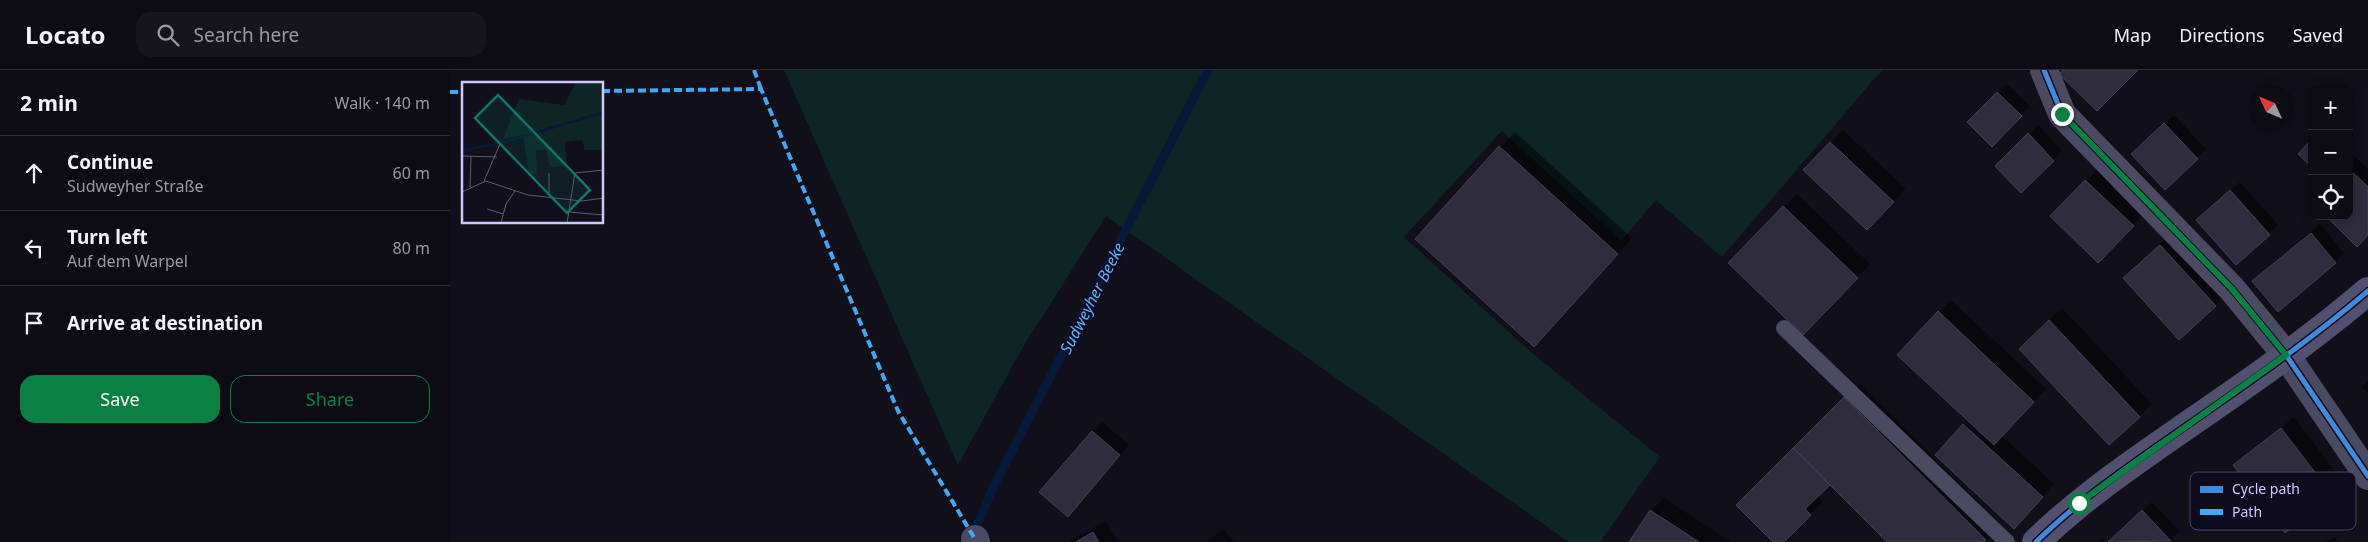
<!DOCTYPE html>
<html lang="en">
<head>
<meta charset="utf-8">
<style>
	body { margin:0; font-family:"Noto Sans",sans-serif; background:#16141d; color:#f1f3f6 }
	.controls { position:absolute; right:15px; top:15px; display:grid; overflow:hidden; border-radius:10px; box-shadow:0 2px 12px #0003 }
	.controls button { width:45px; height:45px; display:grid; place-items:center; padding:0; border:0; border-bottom:1px solid #2d2b34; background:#0d0b14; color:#f1f3f6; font:25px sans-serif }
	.compass { position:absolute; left:1798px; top:15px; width:45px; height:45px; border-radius:50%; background:#0d0b14; box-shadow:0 2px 12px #0003; rotate:314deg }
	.stop { position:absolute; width:15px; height:15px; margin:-11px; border:4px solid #0b8043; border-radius:50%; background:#fff }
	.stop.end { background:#0b8043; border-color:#fff; box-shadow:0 1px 5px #0008 }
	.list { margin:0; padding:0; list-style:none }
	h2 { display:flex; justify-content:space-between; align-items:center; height:65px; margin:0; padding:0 20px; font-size:21px }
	h2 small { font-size:16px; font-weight:400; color:#9a9ba0 }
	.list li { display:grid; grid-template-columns:32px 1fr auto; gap:15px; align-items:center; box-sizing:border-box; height:75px; padding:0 20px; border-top:1px solid #2d2b34 }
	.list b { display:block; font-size:19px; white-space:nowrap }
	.list p { margin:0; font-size:16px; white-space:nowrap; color:#9a9ba0 }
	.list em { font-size:16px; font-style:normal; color:#9a9ba0 }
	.actions { display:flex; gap:10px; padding:15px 20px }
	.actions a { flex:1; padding:11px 0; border:1px solid #0b8043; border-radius:15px; text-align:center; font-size:18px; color:#0b8043 }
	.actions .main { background:#0b8043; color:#fff }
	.icon { flex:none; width:28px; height:28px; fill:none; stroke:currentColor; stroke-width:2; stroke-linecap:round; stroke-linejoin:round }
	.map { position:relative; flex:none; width:1918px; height:472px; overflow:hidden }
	header { display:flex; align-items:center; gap:30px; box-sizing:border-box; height:70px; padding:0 25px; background:#0d0b14; border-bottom:1px solid #2d2b34 }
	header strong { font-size:24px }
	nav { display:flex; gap:28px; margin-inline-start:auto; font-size:18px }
	.search { width:350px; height:45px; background:#16141d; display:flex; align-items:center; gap:12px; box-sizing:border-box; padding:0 18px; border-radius:15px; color:#9a9ba0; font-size:19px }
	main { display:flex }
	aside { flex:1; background:#0d0b14 }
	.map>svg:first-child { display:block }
	.green { fill:#0e2525 }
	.shadow { fill:#0007 }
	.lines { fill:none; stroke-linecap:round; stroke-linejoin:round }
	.stream { stroke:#071939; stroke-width:9 }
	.building { fill:#2f2c3d; stroke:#444058 }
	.lane { stroke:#4a4a63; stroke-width:16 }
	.street { stroke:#4a4a63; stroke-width:28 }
	.secondary { stroke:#51506e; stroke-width:28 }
	.quiet { stroke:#3fa9f5; stroke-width:4; stroke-dasharray:8 4; stroke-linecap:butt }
	.cycleway-casing { stroke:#0e0b1e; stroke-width:8 }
	.cycleway { stroke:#408adc; stroke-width:5 }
	.route { stroke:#0b8043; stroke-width:6 }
	.labels { text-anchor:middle; stroke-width:4; stroke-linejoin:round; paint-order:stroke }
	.water-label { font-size:16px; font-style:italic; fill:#56b4ff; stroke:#0e0b1e }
	.inset-river { fill:none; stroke:#071939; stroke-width:2.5 }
	.inset-road { fill:none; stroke:#5c5976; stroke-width:1 }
	.view { fill:#0f766e; fill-opacity:0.15; stroke:#0f766e; stroke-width:2.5 }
	.inset-edge { fill:none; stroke:#cdc8ff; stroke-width:2.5 }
	.key { fill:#0e0b1e; stroke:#474462; stroke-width:1 }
	.key-label { font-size:14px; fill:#cdc8ff }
</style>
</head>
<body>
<header>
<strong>Locato</strong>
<div class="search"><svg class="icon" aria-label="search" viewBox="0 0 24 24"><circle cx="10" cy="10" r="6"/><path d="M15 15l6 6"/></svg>Search here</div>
<nav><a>Map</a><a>Directions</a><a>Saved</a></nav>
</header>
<main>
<aside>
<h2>2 min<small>Walk · 140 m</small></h2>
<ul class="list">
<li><svg class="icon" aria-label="ahead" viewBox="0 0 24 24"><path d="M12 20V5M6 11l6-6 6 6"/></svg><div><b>Continue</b><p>Sudweyher Straße</p></div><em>60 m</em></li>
<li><svg class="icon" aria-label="left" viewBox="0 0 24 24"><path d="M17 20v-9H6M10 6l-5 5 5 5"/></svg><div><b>Turn left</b><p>Auf dem Warpel</p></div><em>80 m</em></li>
<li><svg class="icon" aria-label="arrive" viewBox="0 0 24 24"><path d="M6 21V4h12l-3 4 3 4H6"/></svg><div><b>Arrive at destination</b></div></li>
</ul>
<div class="actions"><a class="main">Save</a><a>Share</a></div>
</aside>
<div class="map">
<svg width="1918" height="472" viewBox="0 0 1918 472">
	<rect width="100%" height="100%" fill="#110f1a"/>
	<path class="green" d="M334,0H1432L1272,187L1206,130L1171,171L1052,61L954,167L1081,282L1210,387L1150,472H1119L656,146L573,277L508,395Z"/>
	<path class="shadow" d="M1557,14L1580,36L1542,75L1519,52Z
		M1724,45L1756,79L1715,118L1683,84Z
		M1588,55L1612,81L1571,122L1546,96Z
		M1393,60L1456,119L1430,146L1355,100Z
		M1065,62L1182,168L1099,260L967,169Z
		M1899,81L1918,99V115L1899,97Z
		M1649,98L1695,143L1648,191L1602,146Z
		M1790,112L1828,155L1786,193L1757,142Z
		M1347,124L1420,194L1365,251L1280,193Z
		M1870,154L1894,183L1885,192L1813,202Z
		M1723,163L1777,223L1765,235L1687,196Z
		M1501,230L1596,319L1551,365L1604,414L1576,445L1486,385L1519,350L1489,242Z
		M1612,238L1702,334L1660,374L1583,266Z
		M1918,311V324L1912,317Z
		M1410,313L1550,454L1533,472H1439L1380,413L1367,426L1373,432L1332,472H1325L1288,435Z
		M1844,347L1894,413L1882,425L1785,395Z
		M652,352L679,375L626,436L591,422Z
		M1214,428L1281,472H1180L1201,441Z
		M1702,432L1729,461L1719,472H1659Z
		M656,451L668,472H618Z
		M773,459L784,472H757Z
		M1885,467L1887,472H1876Z
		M1652,468L1655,472H1648Z"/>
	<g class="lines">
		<path class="stream" d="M527,455L544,416L758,0"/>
	</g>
	<path class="building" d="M1613,0H1688L1647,41L1609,4Z
		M1547,22L1572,46L1542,77L1517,52Z
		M1714,53L1748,89L1715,120L1681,84Z
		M1578,63L1604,91L1571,123L1545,96Z
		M1862,69V97L1848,84Z
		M1380,72L1444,132L1417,160L1353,100Z
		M1049,76L1168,184L1084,277L965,169Z
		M1899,99L1918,117V165L1907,177L1876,146H1899Z
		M1635,110L1684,156L1648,193L1600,146Z
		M1780,120L1820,165L1786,195L1746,150Z
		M1333,136L1408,208L1353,265L1278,193Z
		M1861,163L1886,193L1828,242L1802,211Z
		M1710,175L1766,236L1729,270L1673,208Z
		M1488,241L1584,332L1544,375L1447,285Z
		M1599,250L1690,347L1659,375L1569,279Z
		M1394,327L1536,470L1534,472H1437L1343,378Z
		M1513,354L1593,427L1564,459L1485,385Z
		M1831,358L1883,426L1835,463L1783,395Z
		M642,361L670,385L618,447L589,422Z
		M1343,378L1380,415L1355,439L1361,445L1334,472H1323L1286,435Z
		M1200,440L1249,472H1179Z
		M1692,440L1721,471L1658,472Z
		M643,462L649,472H626Z"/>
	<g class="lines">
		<path class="lane" d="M1334,258L1557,472"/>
		<path class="street" d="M1594,0L1612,44L1782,219L1836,285L1918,406
			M525,469L526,472"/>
		<path class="secondary" d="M1586,472C1632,427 1686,391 1739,354C1800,312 1862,269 1918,221"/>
		<path class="quiet" d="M304,0L311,19
			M152,21L311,19L448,341L525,469
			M0,22H14"/>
		<defs>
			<path id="cycleway" d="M1594,0L1612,44L1782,219L1836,285L1918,406
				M1586,472C1632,427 1686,391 1739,354C1800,312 1862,269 1918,221"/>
		</defs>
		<use href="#cycleway" class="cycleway-casing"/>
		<use href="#cycleway" class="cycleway"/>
	</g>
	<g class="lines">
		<path class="route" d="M1612,44L1782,219L1836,285L1629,433"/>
	</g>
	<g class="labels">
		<g class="water-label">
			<text transform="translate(642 228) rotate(-63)" y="6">Sudweyher Beeke</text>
		</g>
	</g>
	<g transform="translate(12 12)">
		<rect width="141" height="141" fill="#110f1a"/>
		<path d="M114,0H139L141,30L74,50L141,31V75L139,68H122L121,58L103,60L105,84L88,85L84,68H74L75,92L67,93L61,53L41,57L57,17L102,23Z" fill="#0e2525"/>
		<path class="inset-river" d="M40,61L142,30M0,68L36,62"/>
		<path class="inset-road" d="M0,74L35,75M87,91V114M22,99L38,62M8,105L9,74M0,110L24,99L66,113L120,119L142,116M25,127L41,132M107,130L142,133M39,141L44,122L53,109M105,141L113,91L142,88"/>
		<path class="view" d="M36,13L128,108L105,131L13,36Z"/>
		<rect width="141" height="141" class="inset-edge"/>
	</g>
	<rect x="1740" y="402" width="166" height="58" rx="8" class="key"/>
	<rect x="1750" y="416" width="23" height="7" fill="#408adc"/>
	<rect x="1750" y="439" width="23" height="6" fill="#3fa9f5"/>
	<g class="key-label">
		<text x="1782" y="424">Cycle path</text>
		<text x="1782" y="447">Path</text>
	</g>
</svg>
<div class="controls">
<button>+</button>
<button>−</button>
<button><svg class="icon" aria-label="locate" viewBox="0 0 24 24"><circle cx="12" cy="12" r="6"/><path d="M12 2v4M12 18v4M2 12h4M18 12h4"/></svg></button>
</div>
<svg class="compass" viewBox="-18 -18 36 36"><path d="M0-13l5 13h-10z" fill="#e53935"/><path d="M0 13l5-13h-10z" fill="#9a9ba0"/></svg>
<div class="stop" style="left:1629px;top:433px"></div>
<div class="stop end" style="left:1612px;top:44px"></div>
</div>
</main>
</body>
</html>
